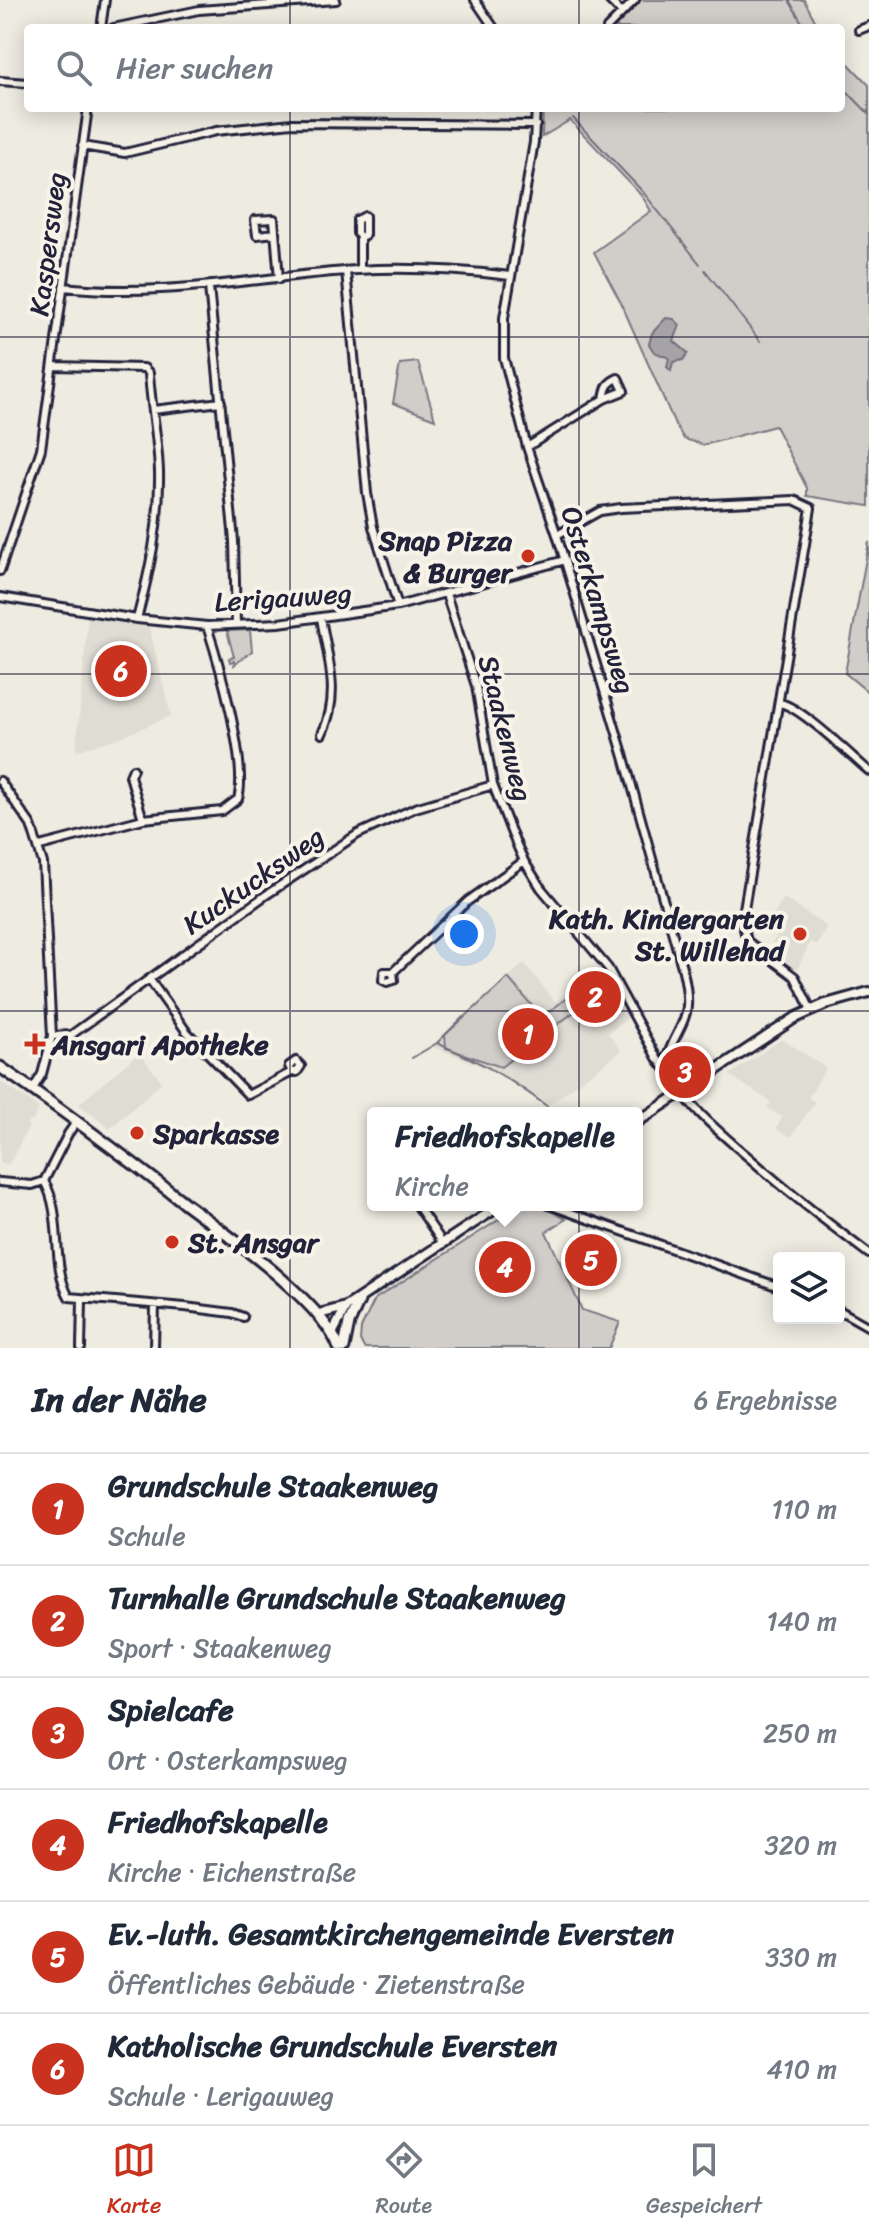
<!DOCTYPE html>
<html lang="de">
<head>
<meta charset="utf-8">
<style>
	body { margin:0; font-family:Sriracha,sans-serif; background:#f2f2f3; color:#1f2937 }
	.controls { position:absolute; right:24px; bottom:24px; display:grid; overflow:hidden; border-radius:8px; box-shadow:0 4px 20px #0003 }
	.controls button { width:72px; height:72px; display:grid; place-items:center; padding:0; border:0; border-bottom:2px solid #e0e1e3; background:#fff; color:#1f2937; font:40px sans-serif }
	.you { position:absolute; left:464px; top:934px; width:28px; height:28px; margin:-20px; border:6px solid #fff; border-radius:50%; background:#1a73e8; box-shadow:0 0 0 12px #1a73e833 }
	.badge { display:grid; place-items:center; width:52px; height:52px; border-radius:50%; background:#c8321e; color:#fff; font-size:26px; font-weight:700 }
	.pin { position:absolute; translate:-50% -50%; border:4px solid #fff; box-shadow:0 2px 8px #0006 }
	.popup { position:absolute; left:367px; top:1107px; width:276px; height:104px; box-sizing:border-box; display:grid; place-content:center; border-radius:8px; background:#fff; filter:drop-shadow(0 2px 6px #0005); font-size:26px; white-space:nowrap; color:#747a83 }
	.popup b { font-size:30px; color:#1f2937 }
	.popup::after { content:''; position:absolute; left:50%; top:100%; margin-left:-16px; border:16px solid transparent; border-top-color:#fff }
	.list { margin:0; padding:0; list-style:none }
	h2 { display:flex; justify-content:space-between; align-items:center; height:104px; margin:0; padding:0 32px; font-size:34px }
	h2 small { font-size:26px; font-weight:400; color:#747a83 }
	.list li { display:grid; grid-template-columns:52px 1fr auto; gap:24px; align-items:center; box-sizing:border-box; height:112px; padding:0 32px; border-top:2px solid #e0e1e3 }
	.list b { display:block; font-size:30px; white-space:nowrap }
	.list p { margin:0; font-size:26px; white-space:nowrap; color:#747a83 }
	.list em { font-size:26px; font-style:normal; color:#747a83 }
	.icon { flex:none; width:44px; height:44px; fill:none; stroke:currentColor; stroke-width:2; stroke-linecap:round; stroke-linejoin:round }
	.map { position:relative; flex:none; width:869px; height:1348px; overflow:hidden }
	.search { position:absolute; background:#fff; box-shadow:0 4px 20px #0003; left:24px; right:24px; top:24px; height:88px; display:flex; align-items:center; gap:20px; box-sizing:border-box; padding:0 28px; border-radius:8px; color:#747a83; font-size:30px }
	.sheet { height:776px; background:#fff }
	nav { display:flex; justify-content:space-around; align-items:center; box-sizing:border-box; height:112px; border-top:2px solid #e0e1e3; background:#fff; font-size:22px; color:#747a83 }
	nav a { display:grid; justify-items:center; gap:4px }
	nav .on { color:#c8321e }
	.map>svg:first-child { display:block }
	.built { fill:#dfdcd4 }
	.green { fill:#d1cdc9; stroke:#7a7882; stroke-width:2 }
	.water { fill:#a6a3a6; stroke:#716f7b; stroke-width:2 }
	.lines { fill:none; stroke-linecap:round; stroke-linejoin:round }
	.stream { stroke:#716f7b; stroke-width:2 }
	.minor-casing { stroke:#22223b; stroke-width:12 }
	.tertiary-casing { stroke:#22223b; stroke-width:14 }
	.secondary-casing { stroke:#22223b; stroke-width:15 }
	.minor { stroke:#f7f3e8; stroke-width:6 }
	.tertiary { stroke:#f7f3e8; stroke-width:8 }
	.secondary { stroke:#f7f3e8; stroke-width:9 }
	.grid { fill:none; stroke:#22223b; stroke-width:2; stroke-opacity:0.55 }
	.poi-dot { fill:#c8321e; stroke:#f7f3e8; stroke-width:3 }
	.labels { text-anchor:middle; stroke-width:8; stroke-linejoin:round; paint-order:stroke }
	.street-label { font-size:28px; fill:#22223b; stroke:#f7f3e8 }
	.poi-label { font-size:28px; font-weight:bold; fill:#22223b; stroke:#f7f3e8; text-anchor:start }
</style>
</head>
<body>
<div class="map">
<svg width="869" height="1348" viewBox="0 0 869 1348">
	<rect width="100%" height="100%" fill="#eeebe1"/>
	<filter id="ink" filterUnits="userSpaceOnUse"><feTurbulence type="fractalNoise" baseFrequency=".0125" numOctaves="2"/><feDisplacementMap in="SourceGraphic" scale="16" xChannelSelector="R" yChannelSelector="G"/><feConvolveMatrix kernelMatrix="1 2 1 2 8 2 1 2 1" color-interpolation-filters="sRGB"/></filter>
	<g filter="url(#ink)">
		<path class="built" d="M88,617L149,626L171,716L118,738L76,751Z
			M784,898L827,927L817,945L810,942L794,976L765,955L783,925L772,918Z
			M524,963L555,1002L605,963L634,1014L608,1033L621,1051L549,1105L500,1073L431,1046Z
			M782,1039L826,1068L808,1098L815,1102L791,1137L776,1129L782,1117L767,1108L771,1102L729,1075Z
			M139,1053L162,1082L110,1129L79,1104Z
			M0,1081L39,1108L32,1122L29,1120L27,1124L29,1126L9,1164L0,1163Z"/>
		<path class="green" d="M640,0H804L819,28H612Z
			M841,56L869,85V506L807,496V488L775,426L704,445L684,439L675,424L621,303L594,252L651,211L642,196L570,120L542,137L543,108H841Z
			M418,362L435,419L393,403L400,364Z
			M869,542V693L845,673Z
			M250,630L252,651L234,665V661L230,662L229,658L234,657L227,631Z
			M508,978L542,1017L572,994L582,1006L501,1067L446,1048L445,1035Z
			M522,1205H540L566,1219L546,1232L582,1310L620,1322L609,1348H364L360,1340L361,1328L375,1299Z"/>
		<path class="water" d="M666,318L674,319L680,325L674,341L688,353L683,360L673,362L671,371L667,367L669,358L654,352L649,344L652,333Z"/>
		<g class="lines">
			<path class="stream" d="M789,0L805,28
				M841,85L869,114
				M573,118L643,192L700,264
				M705,270L760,341
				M437,1043C483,1063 508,1077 548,1107
				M412,1058L437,1043L463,1017"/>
			<defs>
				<path id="minor" d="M475,0L494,28
					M609,0L622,13
					M101,28L105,0
					M113,28L199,10L336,0
					M607,28L635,0
					M859,30L869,26
					M0,81L28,83
					M536,108L534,142L504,318V358L527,447L557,535L624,757L683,971C696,1026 676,1021 664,1067C686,1105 720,1133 753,1161C790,1194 829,1224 869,1254
					M82,146L125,153L216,131L292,123L536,125
					M275,233L257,235L255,220L274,219L279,279
					M360,237L357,233V220L365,216V235L360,237V270
					M346,271L367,493L373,527L398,606
					M63,287C164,298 257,277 357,270C408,267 460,270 510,276
					M209,287L234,541L236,624
					M53,366L144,368L149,373C151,406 158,439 159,472C160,523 150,570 137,619
					M153,410L221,402
					M527,447L604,399L624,391L618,378C607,383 606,387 604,399
					M557,535L600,511L621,508L794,500L811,508L742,921L747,941L795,977L811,1010
					M0,571L41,449L88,108
					M446,594L476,686L493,785L512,834L524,861L541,888L608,968L657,1058L664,1067
					M0,597L137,619L207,626L279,623L398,606L565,560
					M321,618C328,660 341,694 322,734
					M779,703C799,705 851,756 869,771
					M133,769L130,776L143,819
					M0,781L31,825L43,863L52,1036L42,1074L33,1089
					M40,846L143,819L222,811L238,799C248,764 219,663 207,626
					M393,972H384L383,980L387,982L394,980L393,972L468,901L524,861
					M150,980L186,1031L248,1095L292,1072H297L301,1066L296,1061L289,1066L292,1072
					M52,1036L71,1035L266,895L358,834L415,808L493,785
					M44,1181C64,1215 50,1263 69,1297L185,1307L232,1313L243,1317
					M44,1181L68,1134L77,1121
					M0,1182L32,1185L44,1181
					M417,1205L442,1242
					M549,1205L779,1287
					M839,1310L869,1327
					M81,1348L82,1300
					M154,1348L155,1305"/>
				<path id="tertiary" d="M637,1122L795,1018L826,1004L869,992
					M319,1314L346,1307
					M333,1332L346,1307L501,1205"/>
				<path id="secondary" d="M0,1067C63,1110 125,1157 186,1204C226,1234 324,1303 339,1348
					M344,1348L349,1323L359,1301"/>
			</defs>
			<use href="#minor" class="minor-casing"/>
			<use href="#tertiary" class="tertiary-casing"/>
			<use href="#secondary" class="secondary-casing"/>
			<use href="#minor" class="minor"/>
			<use href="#tertiary" class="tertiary"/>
			<use href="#secondary" class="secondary"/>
		</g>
	</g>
	<path class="grid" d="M290,0V28M579,0V28M290,108V1348M579,108V1348M0,337H869M0,674H869M0,1011H869"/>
	<g class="poi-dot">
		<circle cx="528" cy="556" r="8"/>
		<circle cx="800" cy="934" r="8"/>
		<path d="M31 1032h8v8h8v8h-8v8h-8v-8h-8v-8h8z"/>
		<circle cx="137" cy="1133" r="8"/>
		<circle cx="172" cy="1242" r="8"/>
	</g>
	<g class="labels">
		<g class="street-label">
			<text transform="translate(47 244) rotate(-83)" y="10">Kaspersweg</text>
			<text transform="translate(283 597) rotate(-4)" y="10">Lerigauweg</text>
			<text transform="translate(599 600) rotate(73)" y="10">Osterkampsweg</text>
			<text transform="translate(506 728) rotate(76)" y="10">Staakenweg</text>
			<text transform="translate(253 880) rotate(-35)" y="10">Kuckucksweg</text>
		</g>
		<g class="poi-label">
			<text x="512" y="550" text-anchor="end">Snap Pizza<tspan x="512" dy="32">&amp; Burger</tspan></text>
			<text x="784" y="928" text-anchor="end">Kath. Kindergarten<tspan x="784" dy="32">St. Willehad</tspan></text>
			<text x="51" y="1054">Ansgari Apotheke</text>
			<text x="153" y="1143">Sparkasse</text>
			<text x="188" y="1252">St. Ansgar</text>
		</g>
	</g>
</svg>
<div class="controls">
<button><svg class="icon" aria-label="layers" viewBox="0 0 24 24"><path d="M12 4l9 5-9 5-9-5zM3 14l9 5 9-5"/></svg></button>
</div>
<div class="you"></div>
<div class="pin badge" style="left:528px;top:1034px">1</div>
<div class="pin badge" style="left:595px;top:997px">2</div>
<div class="pin badge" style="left:685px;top:1072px">3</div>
<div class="pin badge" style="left:505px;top:1267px">4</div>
<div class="popup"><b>Friedhofskapelle</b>Kirche</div>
<div class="pin badge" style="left:591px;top:1260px">5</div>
<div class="pin badge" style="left:121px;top:671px">6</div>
<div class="search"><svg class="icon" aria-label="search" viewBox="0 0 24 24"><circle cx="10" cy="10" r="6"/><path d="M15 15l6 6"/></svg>Hier suchen</div>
</div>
<section class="sheet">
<h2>In der Nähe<small>6 Ergebnisse</small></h2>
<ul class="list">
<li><span class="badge">1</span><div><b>Grundschule Staakenweg</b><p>Schule</p></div><em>110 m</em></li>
<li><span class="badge">2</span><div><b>Turnhalle Grundschule Staakenweg</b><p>Sport · Staakenweg</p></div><em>140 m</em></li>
<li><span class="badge">3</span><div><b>Spielcafe</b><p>Ort · Osterkampsweg</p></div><em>250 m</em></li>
<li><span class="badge">4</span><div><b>Friedhofskapelle</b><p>Kirche · Eichenstraße</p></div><em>320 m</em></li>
<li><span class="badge">5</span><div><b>Ev.-luth. Gesamtkirchengemeinde Eversten</b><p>Öffentliches Gebäude · Zietenstraße</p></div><em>330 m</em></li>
<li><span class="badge">6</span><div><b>Katholische Grundschule Eversten</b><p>Schule · Lerigauweg</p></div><em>410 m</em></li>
</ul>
</section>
<nav>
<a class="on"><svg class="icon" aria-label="map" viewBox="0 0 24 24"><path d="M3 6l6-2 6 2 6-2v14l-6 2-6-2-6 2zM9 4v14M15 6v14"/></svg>Karte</a>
<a><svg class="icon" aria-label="directions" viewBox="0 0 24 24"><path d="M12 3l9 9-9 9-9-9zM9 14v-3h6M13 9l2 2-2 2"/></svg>Route</a>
<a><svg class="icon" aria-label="saved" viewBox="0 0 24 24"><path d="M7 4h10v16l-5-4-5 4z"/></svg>Gespeichert</a>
</nav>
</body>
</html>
